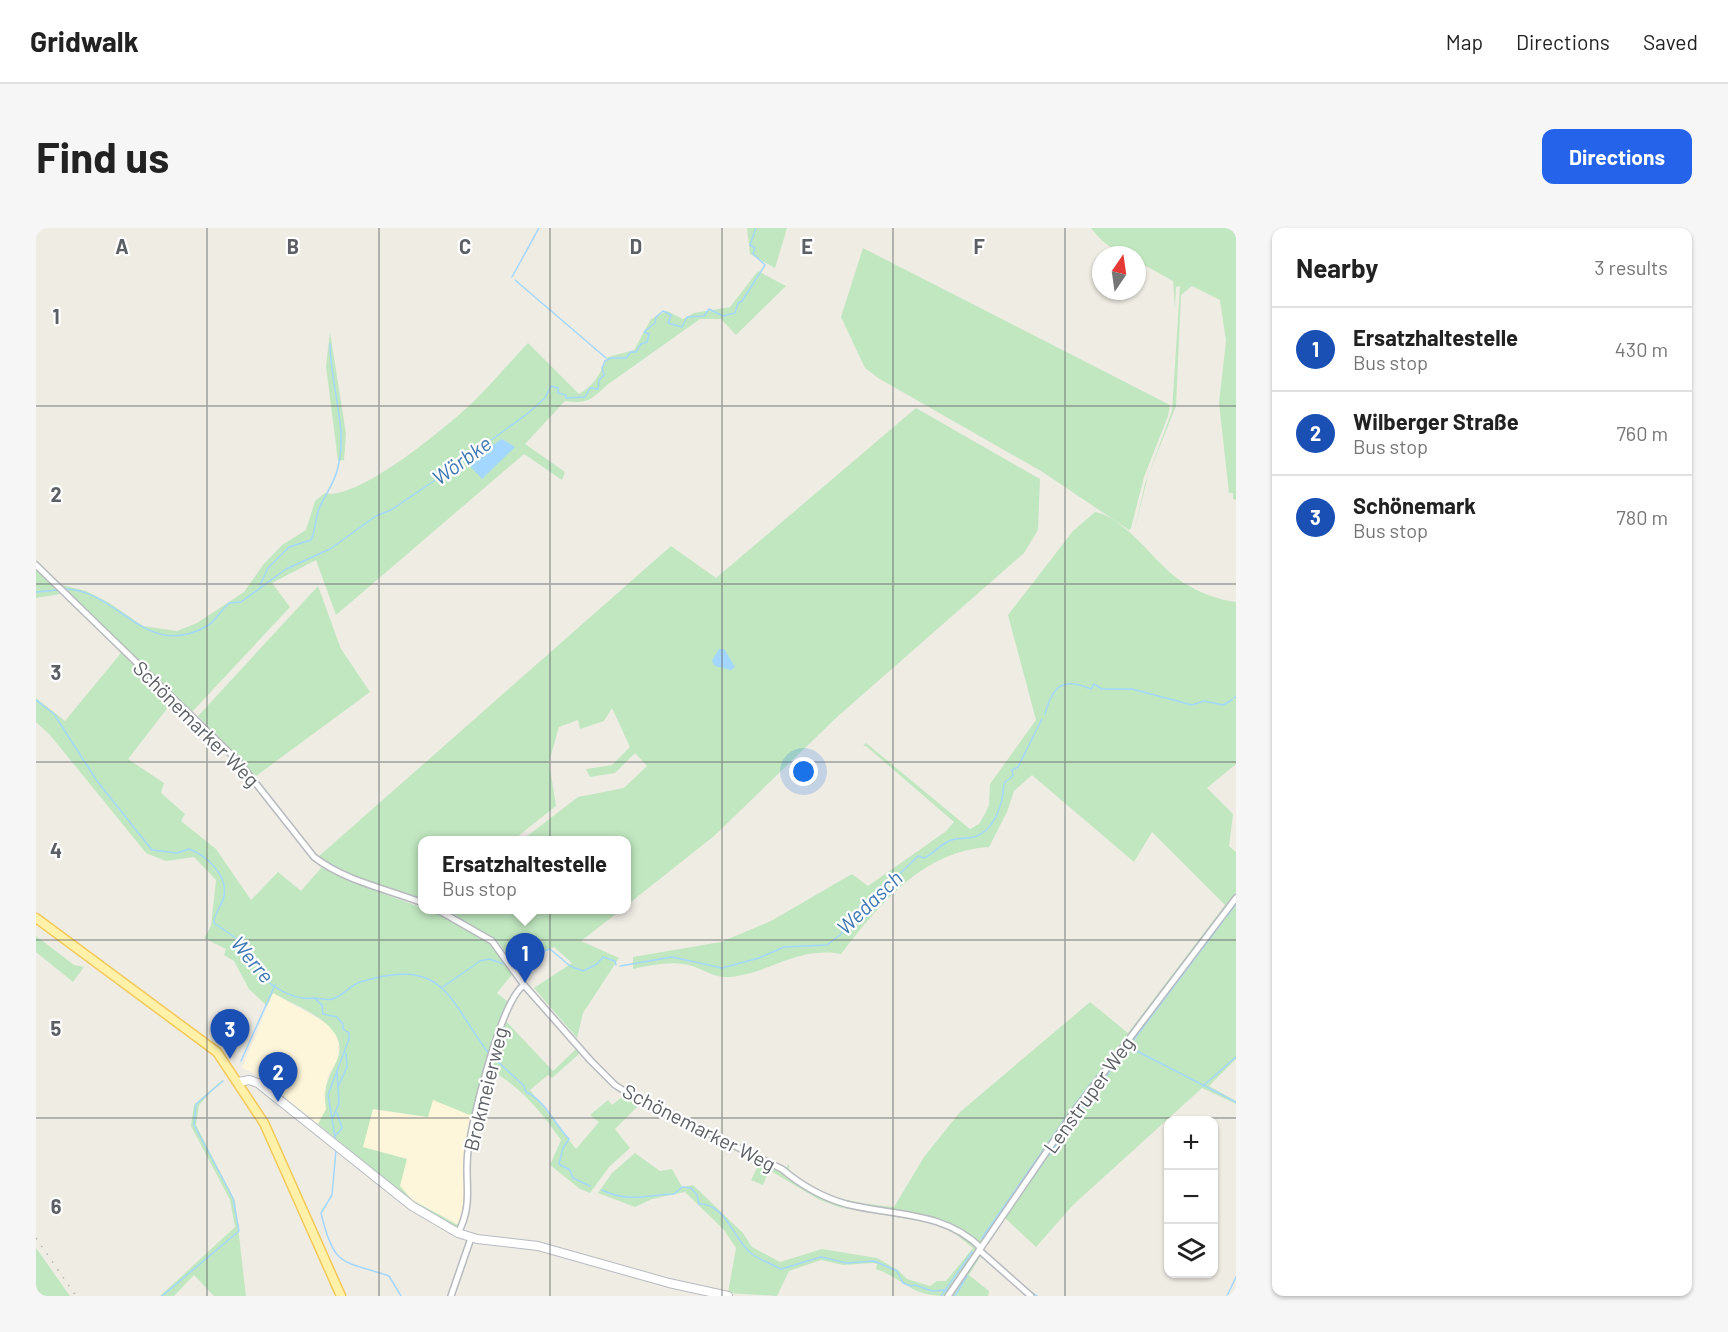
<!DOCTYPE html>
<html lang="en">
<head>
<meta charset="utf-8">
<style>
	body { margin:0; font-family:Barlow,sans-serif; background:#f6f6f6; color:#222 }
	.controls { position:absolute; right:18px; bottom:18px; display:grid; overflow:hidden; border-radius:12px; box-shadow:0 2px 4px #0004 }
	.controls button { width:54px; height:54px; display:grid; place-items:center; padding:0; border:0; border-bottom:2px solid #e0e0e0; background:#fff; color:#222; font:30px sans-serif }
	.compass { position:absolute; left:1056px; top:18px; width:54px; height:54px; border-radius:50%; background:#fff; box-shadow:0 2px 4px #0004; rotate:13deg }
	.you { position:absolute; left:768px; top:544px; width:21px; height:21px; margin:-15px; border:4px solid #fff; border-radius:50%; background:#1a73e8; box-shadow:0 0 0 9px #1a73e833 }
	.badge { display:grid; place-items:center; width:39px; height:39px; border-radius:50%; background:#2563eb; color:#fff; font-size:20px; font-weight:700 }
	.pin { position:absolute; translate:-50% -50px; filter:drop-shadow(0 2px 3px #0008) }
	.pin::after { content:''; position:absolute; top:32px; width:21px; height:18px; background:inherit; clip-path:polygon(0 0,100% 0,50% 100%) }
	.popup { position:absolute; left:382px; top:608px; width:213px; height:78px; box-sizing:border-box; display:grid; place-content:center; border-radius:12px; background:#fff; filter:drop-shadow(0 2px 4px #0005); font-size:20px; white-space:nowrap; color:#767676 }
	.popup b { font-size:22px; color:#222 }
	.popup::after { content:''; position:absolute; left:50%; top:100%; margin-left:-12px; border:12px solid transparent; border-top-color:#fff }
	.list { margin:0; padding:0; list-style:none }
	h2 { display:flex; justify-content:space-between; align-items:center; height:78px; margin:0; padding:0 24px; font-size:26px }
	h2 small { font-size:20px; font-weight:400; color:#767676 }
	.list li { display:grid; grid-template-columns:39px 1fr auto; gap:18px; align-items:center; box-sizing:border-box; height:84px; padding:0 24px; border-top:2px solid #e0e0e0 }
	.list b { display:block; font-size:22px; white-space:nowrap }
	.list p { margin:0; font-size:20px; white-space:nowrap; color:#767676 }
	.list em { font-size:20px; font-style:normal; color:#767676 }
	.icon { flex:none; width:33px; height:33px; fill:none; stroke:currentColor; stroke-width:2; stroke-linecap:round; stroke-linejoin:round }
	.map { position:relative; flex:none; width:1200px; height:1068px; overflow:hidden; border-radius:12px }
	header { display:flex; align-items:center; gap:36px; box-sizing:border-box; height:84px; padding:0 30px; background:#fff; border-bottom:2px solid #e0e0e0 }
	header strong { font-size:28px }
	nav { display:flex; gap:33px; margin-inline-start:auto; font-size:21px }
	.intro { display:flex; align-items:center; justify-content:space-between; box-sizing:border-box; height:144px; padding:0 36px }
	h1 { margin:0; font-size:42px }
	.button { padding:15px 27px; border-radius:12px; background:#2563eb; color:#fff; font-size:21px; font-weight:700 }
	main { display:flex; gap:36px; padding:0 36px }
	aside { flex:1; background:#fff; border-radius:12px; box-shadow:0 2px 4px #0004 }
	.map>svg:first-child { display:block }
	.commercial { fill:#fef6da }
	.green { fill:#c0e7c0 }
	.water { fill:#a4d7ff }
	.lines { fill:none; stroke-linecap:round; stroke-linejoin:round }
	.stream { stroke:#a4d7ff; stroke-width:1.5 }
	.street-casing { stroke:#b7babe; stroke-width:8 }
	.secondary-casing { stroke:#b7bbc0; stroke-width:10 }
	.primary-casing { stroke:#f3c859; stroke-width:11 }
	.street { stroke:#fff; stroke-width:5 }
	.secondary { stroke:#fff; stroke-width:8 }
	.primary { stroke:#fff1a9; stroke-width:8 }
	.rail { stroke:#b3b4b5; stroke-width:1.5; stroke-dasharray:1.5 8; stroke-linecap:butt }
	.grid { fill:none; stroke:#5c6065; stroke-width:1.5; stroke-opacity:0.55 }
	.labels { text-anchor:middle; stroke-width:4.5; stroke-linejoin:round; paint-order:stroke }
	.street-label { font-size:20px; fill:#5c6065; stroke:#fff }
	.water-label { font-size:21px; font-style:italic; fill:#3f77b3; stroke:#fff }
	.grid-label { font-size:20px; text-anchor:middle; font-weight:bold; fill:#5c6065; stroke:#fff; stroke-width:4.5; stroke-linejoin:round; paint-order:stroke }
</style>
</head>
<body>
<header>
<strong>Gridwalk</strong>
<nav><a>Map</a><a>Directions</a><a>Saved</a></nav>
</header>
<div class="intro"><h1>Find us</h1><a class="button">Directions</a></div>
<main>
<div class="map">
<svg width="1200" height="1068" viewBox="0 0 1200 1068">
	<rect width="100%" height="100%" fill="#efece4"/>
	<path class="commercial" d="M237,765L297,799L303,813L302,831L292,848L288,868L291,881L282,896L222,847L206,840Z
		M398,865L436,883L430,926V980L422,997L377,972L327,919L336,881L392,889Z"/>
	<path class="green" d="M711,0H751L739,40L714,26Z
		M1055,0H1200V272L1197,271V265H1193L1183,175L1190,113L1184,72L1156,58L1145,67L1140,178L1112,248L1098,304L1109,256L1136,183L1144,58L1140,59L1139,80L1137,53L1101,33V27C1082,27 1066,15 1055,0Z
		M827,20L1134,177L1132,188L1108,249L1095,300L1093,302L1005,243L842,150L829,140L805,89Z
		M722,43L750,58L700,107L685,91H664L571,157C555,172 551,176 529,173L489,216L529,244L526,252L488,226L300,387L280,332L236,355L254,379L156,484L26,357L50,363L72,374L107,398L141,403L161,395L208,364L227,337L246,317L270,302L279,273L289,265C320,273 401,206 425,185C449,164 470,138 492,115L543,166C561,155 563,146 572,129L598,122L615,91L631,83L647,91L658,85L694,79Z
		M294,104L310,206L308,232L302,233L290,138Z
		M880,180L1004,251L1002,302L988,325L801,489L678,608L591,677V612H486L542,569L588,560L611,538L599,525L579,545L554,549L550,541L576,537L594,519L576,480L568,493L544,501L542,492L523,499L513,534L520,578L477,612H387V673L329,653L282,629L635,318L680,350Z
		M1059,284C1086,288 1117,331 1137,347C1152,360 1180,372 1200,374V536L1171,560L1197,586L1193,618L1200,624V667L1040,878L948,1012L943,1014L931,1005L888,988L805,973L773,959L749,941L750,940L753,936V942C781,970 820,975 858,979L888,929L924,884L1054,774L1092,805L1189,677L1116,604L1098,634L996,547L978,563L971,584L953,619C886,623 843,677 805,726C760,718 734,746 692,749C677,750 666,740 652,737C634,733 616,737 597,741V729L685,714L735,693L816,646L832,658L909,604L918,594L830,518H827L830,515L934,601L943,596L950,584L953,577L954,556L1000,492L972,387L1037,303Z
		M0,340L24,366L0,370Z
		M282,358L305,421L334,464L220,548L162,488Z
		M85,425L137,473L92,531L128,555L125,565L149,586L145,593L180,621L215,672L242,644L265,663L286,639L324,657L400,685L422,696L456,716L478,744L461,765L472,774L464,791L436,888L397,872L392,889L337,881L327,919L371,931L364,958L376,972L422,997L418,999L383,979L282,896L290,881C287,858 292,852 301,832C316,797 261,779 237,765L231,778L213,761L198,733L188,727L190,721L168,710L175,698L180,652L158,629L130,633L110,625L14,507L0,494V470L29,493Z
		M1200,672V831L1173,858L1200,873V876L1166,860L1037,977L1000,1019L969,990L964,996L1060,857Z
		M411,682H585L545,713L583,730L547,785L541,810L498,760L536,735L518,719L478,735L462,714Z
		M0,708L38,737L48,739L37,754L0,724Z
		M469,792L517,843L540,821L543,826L516,850L512,847L494,862L540,921L563,894L554,887L572,872L576,877L590,866L605,875L579,901L594,920L573,939L554,965L544,961L514,937L525,912C506,885 486,860 456,843Z
		M187,851L163,877L160,897L199,973L210,1068H178L158,1047L138,1068H124L199,999L194,972L155,898L158,877Z
		M599,925L624,943L636,941L646,959L657,957L707,1005L716,1019L744,1034L786,1021L841,1030L862,1042L871,1051L894,1058L901,1053H910L937,1020L917,1004L895,995L802,979L782,971L733,942L727,957L715,952L722,938L710,926C722,932 737,937 747,945C763,956 776,967 795,972C827,982 926,989 941,1021L910,1068C874,1068 870,1052 840,1041L841,1036L837,1035L807,1037L785,1032L753,1043L741,1068L692,1065L700,1020L688,1002L649,964L616,971L599,979L562,965L576,945Z
		M0,1020L34,1068H0Z
		M946,1028L948,1031L944,1029L933,1047L953,1063L952,1068H914L941,1029Z"/>
	<path class="water" d="M466,211L479,219L446,251L435,239L434,232Z
		M683,421H688L699,439L695,442L679,438L676,433Z"/>
	<g class="lines">
		<path class="stream" d="M476,49L503,0
			M479,52L570,130
			M224,357L232,340L253,319L275,312C280,302 279,291 283,281C289,266 299,255 302,239C312,199 294,157 294,116
			M27,361C82,360 109,434 171,398C180,393 185,382 193,375L205,374L250,341L294,321L340,288L355,282L411,244L416,235H421L437,220L451,215L491,186L509,170L515,158L522,160V165L530,167V170L549,169L554,160L562,161L563,152L568,147L566,140L569,133L575,130H590L595,124H600L605,116L611,114L613,106L608,104L619,95L620,89L627,83L635,87L632,95L646,99L651,89L668,88L673,81L687,88L699,85L702,75L706,73L729,37L717,26L719,20L714,17L720,0
			M0,364L22,362
			M1198,470L1200,469
			M0,472L18,486L61,553L116,622L141,625L153,621C170,627 192,647 188,668C186,678 178,685 178,695L207,715L209,723L226,740L223,747C238,759 257,773 278,770L286,777L287,786L301,789L307,796V801L313,805V811L292,867L300,914
			M1009,486C1016,460 1025,448 1055,461L1058,456L1066,461H1096L1156,477L1168,473L1187,477L1196,472
			M1191,688L1200,676
			M478,735L514,721L534,738L547,743L561,736L567,729L579,733L580,737
			M584,738L636,729L686,740L723,730L748,719L791,717L804,707L816,692L882,628L888,630C897,626 903,618 911,614C918,609 930,611 938,609C960,602 967,574 968,555L977,548L976,542L982,539L1006,491
			M407,759L444,733L453,731L471,737
			M278,770C283,770 292,773 296,771C306,769 313,758 324,754C408,729 410,767 453,826
			M1096,814L1187,693
			M1093,819L1200,874
			M460,832L488,858L490,864C509,872 519,897 533,911L527,920L523,936L534,942L537,950L554,958
			M205,833L239,757
			M303,857L311,839L310,825
			M1167,858L1200,829
			M297,890L303,875L301,842
			M300,907L306,900L301,885
			M300,922L296,967L285,985C298,1040 306,1032 353,1048L365,1068
			M1012,928L1087,825
			M566,962C594,975 608,967 638,966L646,959L655,960L661,967L663,976C690,975 698,1013 716,1026C724,1032 736,1036 745,1041L785,1029L811,1035L838,1033L861,1043L867,1055L875,1058L879,1057L896,1063L911,1062
			M976,979L1007,935
			M946,1010L1040,875L1092,808
			M996,1065L1001,1068
			M126,1068L203,1003L197,970L158,897L160,876L187,853
			M905,1068L936,1024
			M919,1068L931,1048
			M1191,1068L1200,1049"/>
		<defs>
			<path id="street" d="M0,337L203,534L278,629C309,653 351,661 387,675
				M402,682L456,713L488,757L555,833L579,857L593,866L746,941C766,958 785,969 810,976C857,988 908,983 945,1020
				M422,1005C438,975 428,954 432,923C437,891 464,774 488,757
				M943,1022L995,1068
				M415,1068L435,1010
				M912,1068L1037,885L1200,670"/>
			<path id="secondary" d="M203,854L213,852L222,855L376,978L422,1005L441,1011L502,1018L633,1055L692,1068"/>
			<path id="primary" d="M0,690L181,824L228,895L305,1068"/>
		</defs>
		<use href="#street" class="street-casing"/>
		<use href="#secondary" class="secondary-casing"/>
		<use href="#primary" class="primary-casing"/>
		<use href="#street" class="street"/>
		<use href="#secondary" class="secondary"/>
		<use href="#primary" class="primary"/>
		<path class="rail" d="M0,1010L40,1068"/>
	</g>
	<path class="grid" d="M171,0V1068M343,0V1068M514,0V1068M686,0V1068M857,0V1068M1029,0V1068M0,178H1200M0,356H1200M0,534H1200M0,712H1200M0,890H1200"/>
	<g class="labels">
		<g class="street-label">
			<text transform="translate(160 496) rotate(45)" y="7">Schönemarker Weg</text>
			<text transform="translate(450 861) rotate(-76)" y="7">Brokmeierweg</text>
			<text transform="translate(1053 867) rotate(-54)" y="7">Lenstruper Weg</text>
			<text transform="translate(663 900) rotate(27)" y="7">Schönemarker Weg</text>
		</g>
		<g class="water-label">
			<text transform="translate(426 233) rotate(-36)" y="7">Wörbke</text>
			<text transform="translate(834 675) rotate(-44)" y="7">Wedasch</text>
			<text transform="translate(216 732) rotate(50)" y="7">Werre</text>
		</g>
	</g>
	<g class="grid-label">
		<text x="86" y="26">A</text>
		<text x="257" y="26">B</text>
		<text x="429" y="26">C</text>
		<text x="600" y="26">D</text>
		<text x="771" y="26">E</text>
		<text x="943" y="26">F</text>
		<text x="20" y="96">1</text>
		<text x="20" y="274">2</text>
		<text x="20" y="452">3</text>
		<text x="20" y="630">4</text>
		<text x="20" y="808">5</text>
		<text x="20" y="986">6</text>
	</g>
</svg>
<div class="controls">
<button>+</button>
<button>−</button>
<button><svg class="icon" aria-label="layers" viewBox="0 0 24 24"><path d="M12 4l9 5-9 5-9-5zM3 14l9 5 9-5"/></svg></button>
</div>
<svg class="compass" viewBox="-18 -18 36 36"><path d="M0-13l5 13h-10z" fill="#e53935"/><path d="M0 13l5-13h-10z" fill="#767676"/></svg>
<div class="you"></div>
<div class="pin badge" style="left:489px;top:755px;background:#1a4fb4">1</div>
<div class="popup"><b>Ersatzhaltestelle</b>Bus stop</div>
<div class="pin badge" style="left:242px;top:874px;background:#1a4fb4">2</div>
<div class="pin badge" style="left:194px;top:831px;background:#1a4fb4">3</div>
</div>
<aside>
<h2>Nearby<small>3 results</small></h2>
<ul class="list">
<li><span class="badge" style="background:#1a4fb4">1</span><div><b>Ersatzhaltestelle</b><p>Bus stop</p></div><em>430 m</em></li>
<li><span class="badge" style="background:#1a4fb4">2</span><div><b>Wilberger Straße</b><p>Bus stop</p></div><em>760 m</em></li>
<li><span class="badge" style="background:#1a4fb4">3</span><div><b>Schönemark</b><p>Bus stop</p></div><em>780 m</em></li>
</ul>
</aside>
</main>
</body>
</html>
